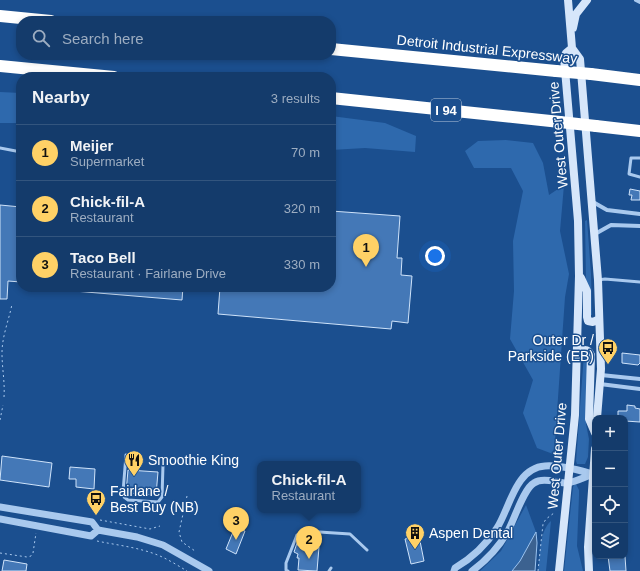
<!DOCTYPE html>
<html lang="en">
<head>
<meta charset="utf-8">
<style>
	body { margin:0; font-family:Arial,sans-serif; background:#1d4271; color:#f1f3f6 }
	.controls { position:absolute; right:12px; bottom:12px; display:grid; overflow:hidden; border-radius:8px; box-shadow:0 2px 6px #0003 }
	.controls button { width:36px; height:36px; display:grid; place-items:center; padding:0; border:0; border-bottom:1px solid #33557e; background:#143b6b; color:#f1f3f6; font:20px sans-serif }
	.you { position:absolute; left:435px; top:256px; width:14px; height:14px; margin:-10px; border:3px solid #fff; border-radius:50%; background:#1a73e8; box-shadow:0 0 0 6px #1a73e833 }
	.badge { display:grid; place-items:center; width:26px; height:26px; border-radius:50%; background:#ffd166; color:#111; font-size:13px; font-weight:700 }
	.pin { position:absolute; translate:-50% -33px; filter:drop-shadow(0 1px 2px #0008) }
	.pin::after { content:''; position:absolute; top:21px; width:14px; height:12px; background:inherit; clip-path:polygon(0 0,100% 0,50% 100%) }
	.popup { position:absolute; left:257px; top:461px; width:104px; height:52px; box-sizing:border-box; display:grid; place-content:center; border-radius:8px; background:#143b6b; filter:drop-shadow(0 1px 3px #0005); font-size:13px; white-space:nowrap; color:#9dadc1 }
	.popup b { font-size:15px; color:#f1f3f6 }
	.popup::after { content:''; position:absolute; left:50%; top:100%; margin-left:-8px; border:8px solid transparent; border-top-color:#143b6b }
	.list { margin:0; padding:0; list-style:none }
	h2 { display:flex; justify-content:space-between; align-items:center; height:52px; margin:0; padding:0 16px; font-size:17px }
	h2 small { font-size:13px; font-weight:400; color:#9dadc1 }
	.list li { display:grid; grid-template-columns:26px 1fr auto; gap:12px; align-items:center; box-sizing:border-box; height:56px; padding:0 16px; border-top:1px solid #33557e }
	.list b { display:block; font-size:15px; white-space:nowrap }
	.list p { margin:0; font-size:13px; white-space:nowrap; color:#9dadc1 }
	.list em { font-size:13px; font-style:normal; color:#9dadc1 }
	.icon { flex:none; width:22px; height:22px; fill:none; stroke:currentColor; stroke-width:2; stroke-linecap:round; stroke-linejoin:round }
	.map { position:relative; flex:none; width:640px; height:571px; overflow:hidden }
	.search { position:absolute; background:#143b6b; box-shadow:0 2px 6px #0003; left:16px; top:16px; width:320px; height:44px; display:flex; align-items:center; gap:10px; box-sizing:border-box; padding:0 14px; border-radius:16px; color:#9dadc1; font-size:15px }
	.panel { position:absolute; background:#143b6b; box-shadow:0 2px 6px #0003; left:16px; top:72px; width:320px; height:220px; border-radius:16px }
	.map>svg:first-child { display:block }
	.green { fill:#2e69ad }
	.water { fill:#3c6290; stroke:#9cc4f0 }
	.building { fill:#4478b7; stroke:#cfe3fa }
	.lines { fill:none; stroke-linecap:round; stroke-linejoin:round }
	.path { stroke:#a9c9ee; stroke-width:1; stroke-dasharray:2 3; stroke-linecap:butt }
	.service { stroke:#a9c9ee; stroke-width:3 }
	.minor { stroke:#a9c9ee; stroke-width:4 }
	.tertiary { stroke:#a9c9ee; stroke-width:7 }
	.secondary { stroke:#d6e6fa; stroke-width:8 }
	.motorway { stroke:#fff; stroke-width:12 }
	.motorway-bridge { stroke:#fff; stroke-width:12 }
	.labels { text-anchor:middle; stroke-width:3; stroke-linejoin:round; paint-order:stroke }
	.shield { fill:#1b4f8f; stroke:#bbcadd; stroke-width:1 }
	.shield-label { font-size:13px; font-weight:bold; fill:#fff }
	.street-label { font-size:14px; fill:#fff; stroke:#1b4f8f }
	.poi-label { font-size:14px; fill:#fff; stroke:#1b4f8f; text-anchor:start }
</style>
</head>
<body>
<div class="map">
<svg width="640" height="571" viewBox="0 0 640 571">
	<rect width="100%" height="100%" fill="#1b4f8f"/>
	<path class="green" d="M0,92L21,93V123H0Z
		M331,116L385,123L416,136L415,152L365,148L331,150Z
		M506,140L533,143L543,163L549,195L564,185L560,231L569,274L565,297L555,441L553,454L537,448L523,413L533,380L510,339L514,291L513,241L523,191L511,168H474L465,151L478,141Z
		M587,220L591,274L592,315H589L586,280L585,221Z
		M584,354L588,356L586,424L589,439L588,457L585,464H577L576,461Z
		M576,484L579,490V496L577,546L583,571H564L573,487L574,485Z
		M526,505L536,532L520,561L512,571H480L501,551Z
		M551,521L546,571H538C540,557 539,531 551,521Z"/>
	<path class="water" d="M536,532L537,543L535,571H512L520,561Z"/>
	<path class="building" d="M630,189L640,191V200H631L632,195H629Z
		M0,205L21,207V282L8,281L7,299H0Z
		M331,211L400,216L397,258H402L401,275L412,276L408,323L392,321L391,329L218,314L220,287H331Z
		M74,287H183L182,300L74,291Z
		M622,353L640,355V363L638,365L622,363Z
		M627,405L635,406V408L640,409V422L625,421V418H618V411H627Z
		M2,456L52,463L49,487L0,480Z
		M70,467L95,469L94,489L76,487V479H69Z
		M128,470L158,472L156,495L126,493Z
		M235,527L245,531L236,554L226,549Z
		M419,536L424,561L411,564L405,539Z
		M298,540H300L297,545L319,547L317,571L298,570L299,558H297L298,554L294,552Z
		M608,556H625L626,571H610Z
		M4,560L27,564L26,571H2Z"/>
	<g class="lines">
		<path class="path" d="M4,397C5,382 2,368 2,353C2,336 9,320 12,304
			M0,420L3,405
			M187,496L179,532L182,542L195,551
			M100,520L150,529L160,526
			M97,541C116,545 136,547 155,554C166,558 177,565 187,571
			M0,553L27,557L31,556L33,553L36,533
			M538,571L543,524L546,519L554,513"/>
		<path class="service" d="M0,148L21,152
			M640,158H631L629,174L640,177
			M598,280L605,279L640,282
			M126,455L123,492L124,497L128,500L158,502L162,497L163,465L162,458
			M288,571L286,570V563L297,535L304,531L350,534L367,550
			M329,571L331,568"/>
		<path class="minor" d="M636,0L640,2
			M593,202L607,210L640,214
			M595,234L611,225L640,226
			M601,375L640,379
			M600,384L640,389"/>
		<path class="tertiary" d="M0,507L92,522L98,530L137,537L163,545L209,571
			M0,519L91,536L98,530
			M454,571L455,568C472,558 486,545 497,528C510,508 515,468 545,466C561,465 578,470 593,474
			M472,571C487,560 499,547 508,531C514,520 524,488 534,483C543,477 557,483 567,483C575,482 585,477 593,474"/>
		<path class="secondary" d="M568,0L572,48
			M573,28L576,14L587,0
			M572,48L580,59L598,280L601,369L597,418
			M581,278L587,291V317L588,321L593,322L599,319
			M577,353C582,349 588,348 591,355L589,419L595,433
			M559,571L575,415L579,276L578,221L564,58L566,53L572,48
			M589,571L588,547L595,449"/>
		<path class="motorway" d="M0,16L51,21
			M331,49L556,71
			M0,66L114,77
			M591,74L640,80
			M331,98L560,122
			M596,126L640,131"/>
		<path class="motorway-bridge" d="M556,71L591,74
			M560,122L596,126"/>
	</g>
	<defs>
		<symbol id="bus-pin" viewBox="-11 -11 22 30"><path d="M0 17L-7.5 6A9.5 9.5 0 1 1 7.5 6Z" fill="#ffd166" stroke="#1b4f8f"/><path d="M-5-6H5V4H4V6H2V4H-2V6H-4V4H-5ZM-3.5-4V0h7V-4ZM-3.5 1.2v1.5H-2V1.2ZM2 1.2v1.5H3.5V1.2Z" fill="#111"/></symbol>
		<symbol id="restaurant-pin" viewBox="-11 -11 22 30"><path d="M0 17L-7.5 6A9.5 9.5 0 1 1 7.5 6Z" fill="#ffd166" stroke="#1b4f8f"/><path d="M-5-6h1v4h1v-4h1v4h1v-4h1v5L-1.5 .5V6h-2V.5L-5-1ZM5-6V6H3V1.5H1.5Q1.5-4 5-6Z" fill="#111"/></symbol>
		<symbol id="building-pin" viewBox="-11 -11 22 30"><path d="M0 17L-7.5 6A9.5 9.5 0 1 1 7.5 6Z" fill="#ffd166" stroke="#1b4f8f"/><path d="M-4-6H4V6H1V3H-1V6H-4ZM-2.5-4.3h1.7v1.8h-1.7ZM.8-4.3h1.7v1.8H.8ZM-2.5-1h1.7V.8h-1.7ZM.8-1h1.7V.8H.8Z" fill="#111"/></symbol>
	</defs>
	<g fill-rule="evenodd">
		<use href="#bus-pin" x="597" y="337" width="22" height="30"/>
		<use href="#restaurant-pin" x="123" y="449" width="22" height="30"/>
		<use href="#bus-pin" x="85" y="488" width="22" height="30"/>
		<use href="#building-pin" x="404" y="522" width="22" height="30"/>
	</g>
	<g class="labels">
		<rect class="shield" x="431" y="99" width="30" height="22" rx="3"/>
		<g class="shield-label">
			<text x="446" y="115">I 94</text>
		</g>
		<g class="street-label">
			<text transform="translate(487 49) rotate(6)" y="5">Detroit Industrial Expressway</text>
			<text transform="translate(558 135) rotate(-95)" y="5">West Outer Drive</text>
			<text transform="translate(557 456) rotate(-85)" y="5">West Outer Drive</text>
		</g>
		<g class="poi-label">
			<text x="594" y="345" text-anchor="end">Outer Dr /<tspan x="594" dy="16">Parkside (EB)</tspan></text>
			<text x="148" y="465">Smoothie King</text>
			<text x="110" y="496">Fairlane /<tspan x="110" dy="16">Best Buy (NB)</tspan></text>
			<text x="429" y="538">Aspen Dental</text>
		</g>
	</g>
</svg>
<div class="controls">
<button>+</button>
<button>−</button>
<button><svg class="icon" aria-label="locate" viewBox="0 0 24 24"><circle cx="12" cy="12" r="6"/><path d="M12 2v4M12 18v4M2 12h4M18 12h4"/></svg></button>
<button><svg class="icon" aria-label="layers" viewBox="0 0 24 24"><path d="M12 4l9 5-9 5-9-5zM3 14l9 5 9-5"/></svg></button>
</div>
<div class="you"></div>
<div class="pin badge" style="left:366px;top:267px">1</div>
<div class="pin badge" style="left:309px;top:559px">2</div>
<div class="popup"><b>Chick-fil-A</b>Restaurant</div>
<div class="pin badge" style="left:236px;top:540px">3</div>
<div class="search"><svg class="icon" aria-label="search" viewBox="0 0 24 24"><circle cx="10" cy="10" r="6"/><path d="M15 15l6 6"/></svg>Search here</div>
<section class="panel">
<h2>Nearby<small>3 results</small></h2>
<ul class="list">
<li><span class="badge">1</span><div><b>Meijer</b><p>Supermarket</p></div><em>70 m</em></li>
<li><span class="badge">2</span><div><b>Chick-fil-A</b><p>Restaurant</p></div><em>320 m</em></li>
<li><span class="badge">3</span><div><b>Taco Bell</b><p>Restaurant · Fairlane Drive</p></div><em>330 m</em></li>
</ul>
</section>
</div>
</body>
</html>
